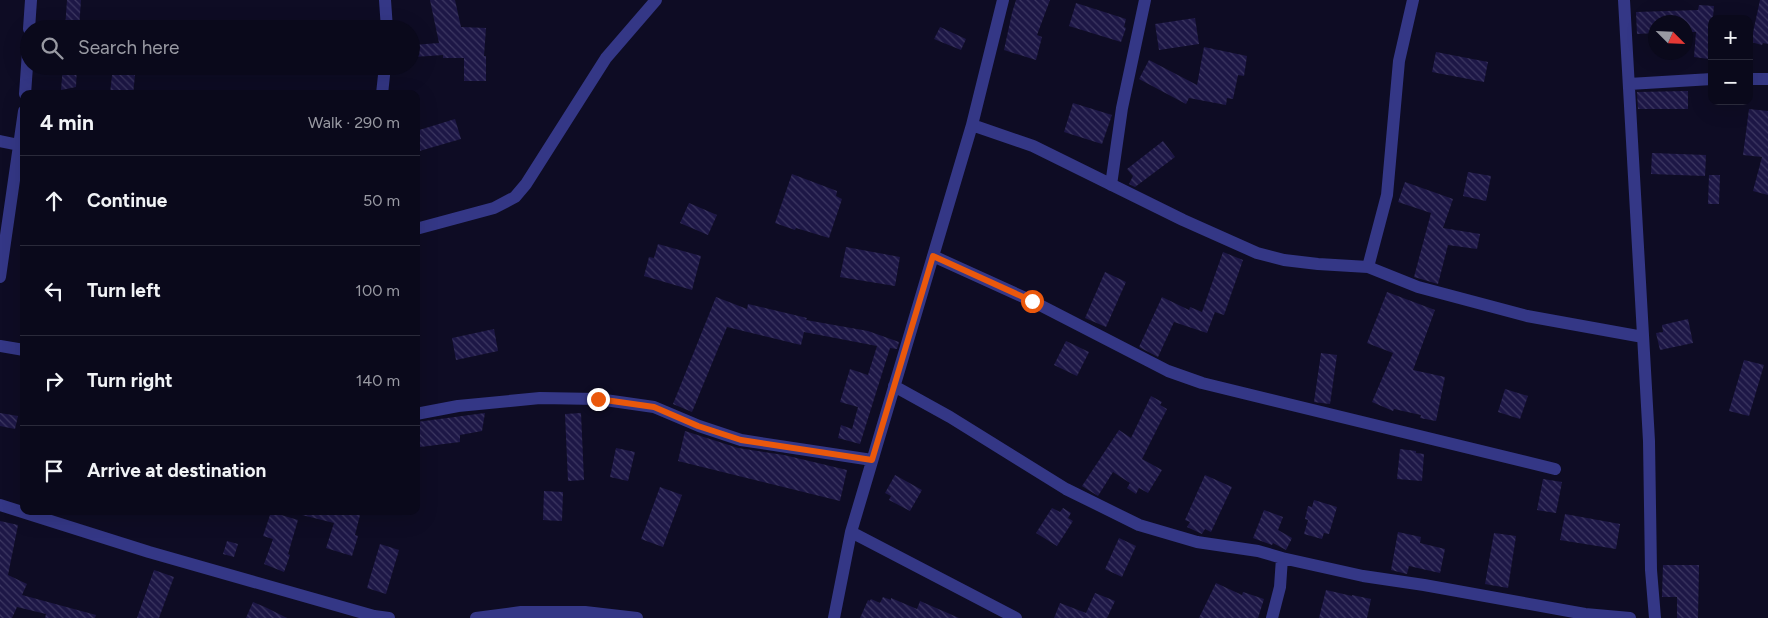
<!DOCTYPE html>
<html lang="en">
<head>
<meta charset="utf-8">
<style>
	body { margin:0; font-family:Figtree,sans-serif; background:#181728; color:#f1f3f6 }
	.controls { position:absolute; right:15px; top:15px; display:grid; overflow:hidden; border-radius:10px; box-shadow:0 5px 20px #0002 }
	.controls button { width:45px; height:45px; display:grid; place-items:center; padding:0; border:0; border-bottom:1px solid #2a2a3a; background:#0a091b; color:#f1f3f6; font:25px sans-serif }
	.compass { position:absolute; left:1648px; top:15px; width:45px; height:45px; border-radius:50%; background:#0a091b; box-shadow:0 5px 20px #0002; rotate:114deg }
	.stop { position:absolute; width:15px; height:15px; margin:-11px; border:4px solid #ea580c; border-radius:50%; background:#fff }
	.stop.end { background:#ea580c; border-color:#fff; box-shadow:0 1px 5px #0008 }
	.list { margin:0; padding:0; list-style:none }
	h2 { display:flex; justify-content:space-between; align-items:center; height:65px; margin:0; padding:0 20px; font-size:21px }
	h2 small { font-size:16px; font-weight:400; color:#999aa3 }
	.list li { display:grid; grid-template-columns:32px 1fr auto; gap:15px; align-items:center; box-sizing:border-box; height:90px; padding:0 20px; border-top:1px solid #2a2a3a }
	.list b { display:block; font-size:19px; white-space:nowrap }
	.list em { font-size:16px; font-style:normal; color:#999aa3 }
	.icon { flex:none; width:28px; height:28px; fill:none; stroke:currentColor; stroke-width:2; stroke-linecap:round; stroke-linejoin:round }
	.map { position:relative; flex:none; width:1768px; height:618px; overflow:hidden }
	.search { position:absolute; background:#0a091b; box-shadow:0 5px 20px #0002; left:20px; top:20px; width:400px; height:55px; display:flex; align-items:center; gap:12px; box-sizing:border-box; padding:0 18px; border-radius:28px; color:#999aa3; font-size:19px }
	.panel { position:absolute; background:#0a091b; box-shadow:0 5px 20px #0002; left:20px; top:90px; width:400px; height:425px; border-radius:10px }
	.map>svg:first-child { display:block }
	.building { fill:url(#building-back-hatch) }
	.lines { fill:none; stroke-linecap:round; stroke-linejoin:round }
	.minor { stroke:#343786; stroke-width:12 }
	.route { stroke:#ea580c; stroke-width:6 }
</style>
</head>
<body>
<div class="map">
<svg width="1768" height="618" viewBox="0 0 1768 618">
	<defs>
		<pattern id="building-back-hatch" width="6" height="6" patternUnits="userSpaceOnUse" patternTransform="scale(1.25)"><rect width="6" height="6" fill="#1d1746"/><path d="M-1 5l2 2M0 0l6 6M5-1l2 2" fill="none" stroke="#3d3862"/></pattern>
	</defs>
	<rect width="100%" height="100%" fill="#0e0c24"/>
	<path class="building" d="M67,0H81L79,29H65Z
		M430,0H455L461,27L486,28L484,56H486V81H464V58H443V55L414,57L413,45L439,43Z
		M1016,0H1050L1037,35L1042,37L1036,60L1004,50L1012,13Z
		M1760,0H1768V44L1763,43L1762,45L1751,42Z
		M1076,3L1126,19L1124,27L1126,28L1121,42L1069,26Z
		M1699,5L1714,6L1709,59L1694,57L1696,32H1686V22H1656V33L1637,34L1636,12L1698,10Z
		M1195,18L1199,44L1159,50L1155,24Z
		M940,27L966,39L961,50L934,39Z
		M1204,47L1247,56L1244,76L1238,75L1233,99L1227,98L1226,105L1189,98L1186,104L1139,79L1149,60L1197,85Z
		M1436,52L1488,62L1484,82L1432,72Z
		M63,66H77L76,87L61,90Z
		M113,66H136L133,94H110Z
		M1688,91V109H1638L1637,92Z
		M1073,103L1112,115L1102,144L1064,132Z
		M1749,109L1768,111V195L1753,191L1762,157L1743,155Z
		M455,119L461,139L416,152V131Z
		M1163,141L1175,157L1135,187L1129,184L1133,176L1127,169Z
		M1652,153L1706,155L1705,176L1651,174Z
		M1468,172L1491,176L1486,201L1463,196Z
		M792,174L837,191L836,196L842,199L829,238L796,228L795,230L775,223Z
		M1709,175H1720L1719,204H1708Z
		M1405,182L1453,199L1443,228L1480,234L1477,249L1448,245L1438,284L1414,277L1431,213L1398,202Z
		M689,203L717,215L708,235L680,223Z
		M658,244L701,256L692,290L644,276L649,257L654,258Z
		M846,247L900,257L895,286L840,277Z
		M1223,252L1243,260L1224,315L1215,312L1207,333L1174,322L1158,357L1139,347L1162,297L1189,310L1190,307L1202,312Z
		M1105,272L1126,282L1106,327L1085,318Z
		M1387,292L1435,310L1413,370L1445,377L1436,421L1420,418L1421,415L1394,409L1393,411L1372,402L1393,353L1367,343Z
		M716,297L747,309L748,304L807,318L806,320L868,331L899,342L897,349L890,348L860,444L838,438L841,425L852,429L858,407L840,402L850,369L868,375L877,346L804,332L801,345L727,327L692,412L673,404Z
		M1688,319L1693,343L1660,350L1656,333L1663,332L1662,325Z
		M494,329L498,351L456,360L452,338Z
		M1066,341L1089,352L1077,376L1054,365Z
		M1321,353L1337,355L1330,404L1314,402Z
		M1744,360L1764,365L1749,416L1729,411Z
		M1505,389L1528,396L1520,419L1498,412Z
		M1151,396L1162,402L1160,405L1167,409L1142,459L1162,470L1148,493L1139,488L1136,494L1127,488L1130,483L1113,472L1098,496L1082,486L1119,430L1131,438Z
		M0,413L18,416L15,429L0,426Z
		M485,413L482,431L460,435V442L420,447L417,422Z
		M581,413L584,480L568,481L565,414Z
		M685,431L738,448L784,455L847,470L840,501L678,461Z
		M616,448L635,452L628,481L610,477Z
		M1400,449L1416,451V453L1424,454L1422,481L1397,479Z
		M895,475L922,490L910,511L889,500L891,496L885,493Z
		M1205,475L1232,487L1211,532L1205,529L1202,534L1187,527L1190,522L1185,520Z
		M1543,479L1562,482L1556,513L1537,510Z
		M660,487L682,495L663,547L641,539Z
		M544,491L563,492L562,521L543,520Z
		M1314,500L1337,507L1329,534L1324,533L1322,539L1304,534L1308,520L1305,519L1308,506L1312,507Z
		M1052,508L1060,512L1063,508L1071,513L1068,518L1073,521L1057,546L1036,533Z
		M1264,510L1283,517L1278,530L1292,538L1286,550L1273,543L1272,545L1253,538Z
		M303,511H361L355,535L358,536L352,556L326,548L334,523L302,515Z
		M271,512L298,520L288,554L290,555L284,572L264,564L273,539L263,536Z
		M1565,514L1620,524L1616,549L1560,540Z
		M0,521L18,525L8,575L27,584L22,595L96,615L95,618H45L46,614L17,607L12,618H0Z
		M1398,532L1421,537L1420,543L1445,549L1440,573L1409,566L1407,574L1391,570Z
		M1494,533L1516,536L1508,588L1485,584Z
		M1119,538L1136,546L1122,577L1105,569Z
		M227,541L238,544L234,557L223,554Z
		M380,544L399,550L386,594L367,588Z
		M1663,565H1699L1698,618H1677V597H1662Z
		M154,570L174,577L159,618H137Z
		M1216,583L1242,595L1243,592L1264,599L1258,618H1199Z
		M1326,590L1352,596V595L1371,599L1367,618H1319Z
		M1095,593L1115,601L1107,618H1054L1060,603L1086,613Z
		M883,597L891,600V598L917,609L920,601L959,618H860L868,600L870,601L871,599L880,603Z
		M253,602L265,607L287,618H246Z"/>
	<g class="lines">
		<path class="minor" d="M385,0L387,29
			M1624,0L1649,441L1651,570L1655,618
			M29,29L31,0
			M1749,79H1768
			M1629,84L1712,79
			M25,94L29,38
			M382,94L385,66
			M972,125L1033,146L1183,220L1257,253L1284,260L1318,264L1368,267L1418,287L1527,316L1643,337
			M0,141L19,145
			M1111,185L1122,108L1145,0
			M416,229L494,208L515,197L526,184L606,58L656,0
			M933,256L1032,301L1168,371L1202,383L1555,469
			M1368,267L1387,195L1399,61L1413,0
			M0,277L24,111
			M0,346L24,350
			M894,386L950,417L1066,489L1139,525L1197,542L1258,551L1282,558L1280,587L1272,618
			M416,414L458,406L540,398L598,399L654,407L699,426L741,440L872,460
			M0,505L149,552L374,616L389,618
			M851,532L1016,618
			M1282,558L1363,576L1424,585L1585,614L1630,618
			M476,618L521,612H585L637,618
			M834,618L851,532L972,125L1003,0"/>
	</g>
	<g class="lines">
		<path class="route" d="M598,399L654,407L698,426L741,440L872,460L933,256L1032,301"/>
	</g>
</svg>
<div class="controls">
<button>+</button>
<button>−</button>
</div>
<svg class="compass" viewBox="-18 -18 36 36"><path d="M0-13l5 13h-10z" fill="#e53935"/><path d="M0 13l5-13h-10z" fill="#999aa3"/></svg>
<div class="stop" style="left:1032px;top:301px"></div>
<div class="stop end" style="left:598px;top:399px"></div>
<div class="search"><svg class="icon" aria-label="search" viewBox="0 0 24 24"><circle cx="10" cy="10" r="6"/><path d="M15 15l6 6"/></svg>Search here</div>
<section class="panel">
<h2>4 min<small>Walk · 290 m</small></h2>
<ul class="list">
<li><svg class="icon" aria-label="ahead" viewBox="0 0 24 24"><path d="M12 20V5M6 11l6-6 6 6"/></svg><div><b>Continue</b></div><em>50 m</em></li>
<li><svg class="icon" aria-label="left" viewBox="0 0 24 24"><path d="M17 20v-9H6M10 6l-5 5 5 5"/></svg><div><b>Turn left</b></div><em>100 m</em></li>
<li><svg class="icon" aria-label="right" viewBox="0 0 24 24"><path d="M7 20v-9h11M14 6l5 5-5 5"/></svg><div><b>Turn right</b></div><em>140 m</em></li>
<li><svg class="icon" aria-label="arrive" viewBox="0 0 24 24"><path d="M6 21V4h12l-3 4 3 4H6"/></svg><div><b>Arrive at destination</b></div></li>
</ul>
</section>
</div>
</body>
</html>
